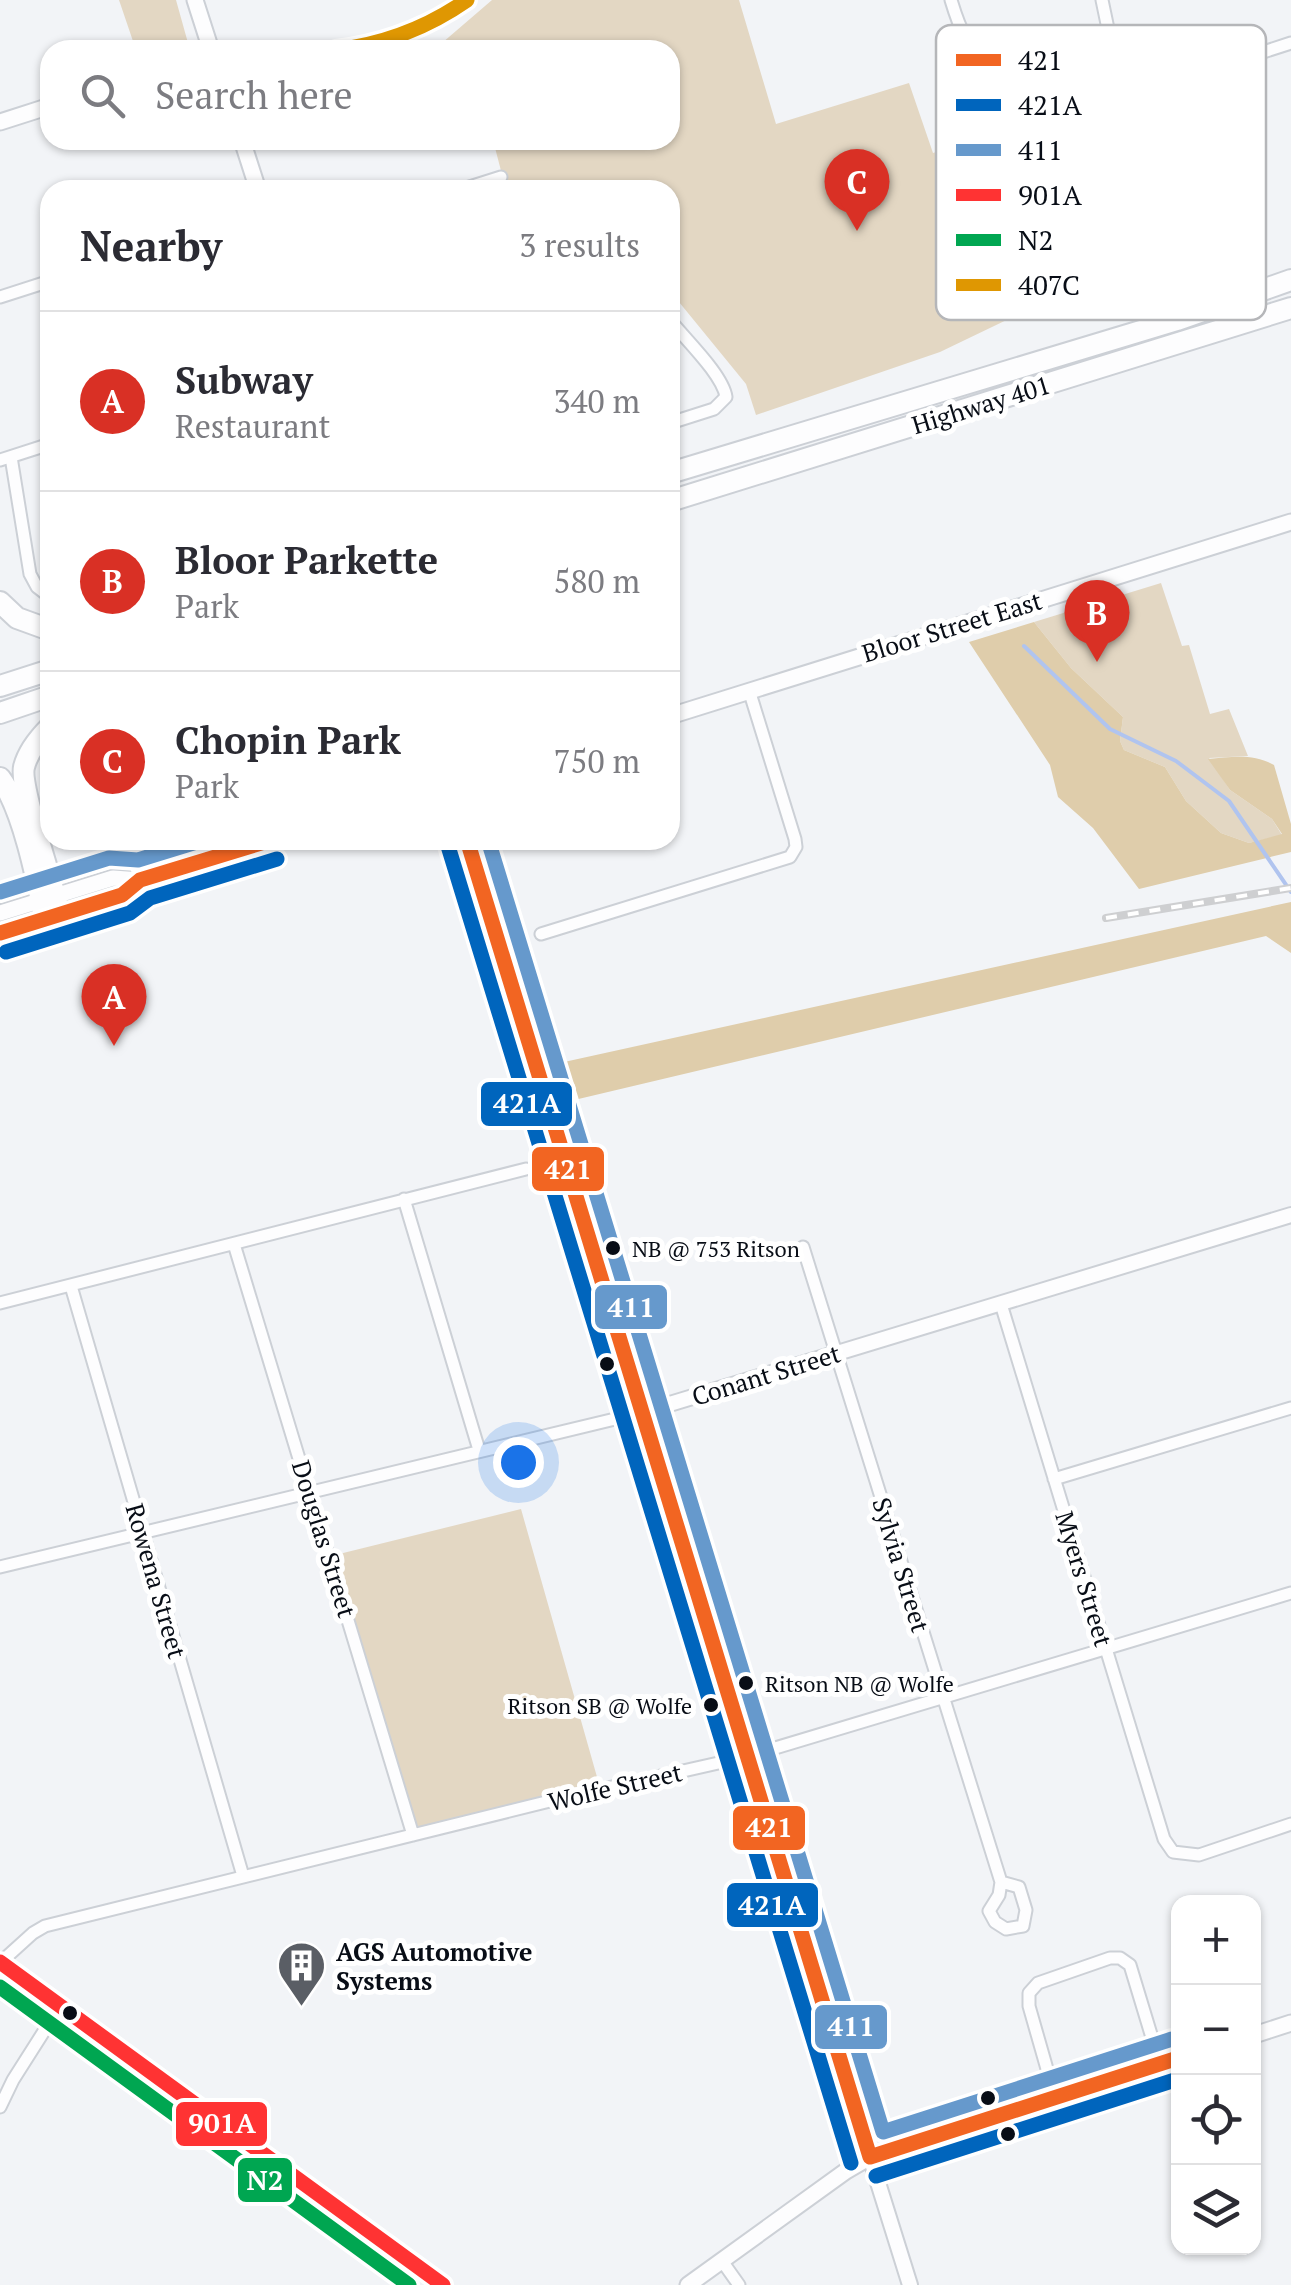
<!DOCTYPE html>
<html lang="en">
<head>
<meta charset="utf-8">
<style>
	body { margin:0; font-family:"PT Serif",serif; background:#f7f7f7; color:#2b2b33 }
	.controls { position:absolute; right:30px; bottom:30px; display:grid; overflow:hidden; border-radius:20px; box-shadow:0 2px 8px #0004 }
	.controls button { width:90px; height:90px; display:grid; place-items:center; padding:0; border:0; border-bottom:2px solid #e1e1e2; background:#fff; color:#2b2b33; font:50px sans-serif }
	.you { position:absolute; left:518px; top:1462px; width:35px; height:35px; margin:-25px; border:8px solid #fff; border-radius:50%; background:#1a73e8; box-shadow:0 0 0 15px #1a73e833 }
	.badge { display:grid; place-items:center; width:65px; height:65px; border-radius:50%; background:#d93025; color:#fff; font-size:32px; font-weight:700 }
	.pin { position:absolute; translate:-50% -82px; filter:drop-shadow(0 2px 5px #0008) }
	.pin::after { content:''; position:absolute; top:52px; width:35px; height:30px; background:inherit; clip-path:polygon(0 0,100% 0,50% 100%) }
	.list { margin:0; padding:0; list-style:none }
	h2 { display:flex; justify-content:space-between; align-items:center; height:130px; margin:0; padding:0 40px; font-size:42px }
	h2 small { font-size:32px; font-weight:400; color:#7c7c81 }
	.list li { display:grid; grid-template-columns:65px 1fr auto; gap:30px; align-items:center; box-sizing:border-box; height:180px; padding:0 40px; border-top:2px solid #e1e1e2 }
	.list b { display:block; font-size:38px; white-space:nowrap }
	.list p { margin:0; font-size:32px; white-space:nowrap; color:#7c7c81 }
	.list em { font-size:32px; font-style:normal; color:#7c7c81 }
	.icon { flex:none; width:55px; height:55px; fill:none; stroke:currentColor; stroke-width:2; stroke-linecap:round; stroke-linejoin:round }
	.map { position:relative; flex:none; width:1291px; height:2285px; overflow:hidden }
	.search { position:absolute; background:#fff; box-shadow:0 2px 8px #0004; left:40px; top:40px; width:640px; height:110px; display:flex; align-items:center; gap:25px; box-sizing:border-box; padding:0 35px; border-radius:30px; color:#7c7c81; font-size:38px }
	.panel { position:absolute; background:#fff; box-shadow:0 2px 8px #0004; left:40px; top:180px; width:640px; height:670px; border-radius:30px }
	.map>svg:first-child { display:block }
	.green { fill:#e3d7c3 }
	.forest { fill:#dfcdab }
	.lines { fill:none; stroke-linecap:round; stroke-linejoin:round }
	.stream { stroke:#b0c4ef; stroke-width:4 }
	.minor-casing { stroke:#ccd0d6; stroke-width:15 }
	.tertiary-casing { stroke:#ccd0d6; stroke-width:18 }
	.secondary-casing { stroke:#ccd0d6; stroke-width:19 }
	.motorway-casing { stroke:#ccd0d6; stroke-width:24 }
	.minor { stroke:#fdfdfe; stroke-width:11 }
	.tertiary { stroke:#fdfdfe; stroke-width:14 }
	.secondary { stroke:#fdfdfe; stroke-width:15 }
	.motorway { stroke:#fdfdfe; stroke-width:20 }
	.rail-casing { stroke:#cecfd1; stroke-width:8 }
	.rail { stroke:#fff; stroke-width:4; stroke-dasharray:11; stroke-linecap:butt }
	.bus-1-casing { stroke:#fff; stroke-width:22 }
	.bus-2-casing { stroke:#fff; stroke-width:22 }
	.bus-3-casing { stroke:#fff; stroke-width:22 }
	.bus-4-casing { stroke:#fff; stroke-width:22 }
	.bus-5-casing { stroke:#fff; stroke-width:22 }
	.bus-6-casing { stroke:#fff; stroke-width:22 }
	.bus-1 { stroke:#f26522; stroke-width:15 }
	.bus-2 { stroke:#0065bd; stroke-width:15 }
	.bus-3 { stroke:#69c; stroke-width:15 }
	.bus-4 { stroke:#f33; stroke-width:15 }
	.bus-5 { stroke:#00a651; stroke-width:15 }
	.bus-6 { stroke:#df9702; stroke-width:15 }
	.bus-dot { fill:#080d16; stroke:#fff; stroke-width:4 }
	.labels { text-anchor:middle; stroke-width:10; stroke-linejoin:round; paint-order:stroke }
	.bus-label { font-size:22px; fill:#080d16; stroke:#fff; text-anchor:start }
	.street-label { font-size:25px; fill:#080d16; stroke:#fff }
	.poi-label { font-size:25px; font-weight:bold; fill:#080d16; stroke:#fff; text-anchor:start }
	.key { fill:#fff; stroke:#b5b6b9; stroke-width:2.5 }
	.key-label { font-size:28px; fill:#080d16 }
	.line-badge { stroke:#fff; stroke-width:4 }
	.badge-label { font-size:28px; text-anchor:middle; font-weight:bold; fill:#fff }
</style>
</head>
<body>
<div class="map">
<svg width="1291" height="2285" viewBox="0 0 1291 2285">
	<rect width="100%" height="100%" fill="#f2f4f7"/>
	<path class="green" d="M119,0H176L188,43L178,50H136Z
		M492,0H739L776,124L909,83L933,153L1013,128L1056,273L1065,292L940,352L756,415L746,384L670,291V190H506L493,140H670V50H447L442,43Z
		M1161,583L1182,646L1189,645L1210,714L1229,709L1248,756L1209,758L1230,790L1272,819L1282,835L1249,843L1221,833L1186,801L1165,767L1124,750L1120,741L1123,717L1071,668L1034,622Z
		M521,1509L599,1784L415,1829L331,1556Z"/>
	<path class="forest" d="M1034,622L1071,668L1123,717L1120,741L1124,750L1165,767L1186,801L1221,833L1249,843L1282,834L1272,819L1230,790L1208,759C1231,757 1253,753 1274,765L1291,824V852L1139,889L1093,828L1058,797L1050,765L969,642Z
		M1291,902V953L1266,936L570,1101L555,1064Z"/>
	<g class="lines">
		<path class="stream" d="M1024,646L1110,729L1176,761L1229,801L1291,892"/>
		<defs>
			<path id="minor" d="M951,0C959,27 969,53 993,68L1111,43
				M336,50C385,46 427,30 467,0
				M1254,55L1291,43
				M1057,57L1070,108L1082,121L1105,124L1125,109L1126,86L1111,43L1102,0
				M460,190L501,177
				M0,297L50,281
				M670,320C685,339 723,375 726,397L714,409L670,423
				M11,457L30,574L37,587L50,597
				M0,460L50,444
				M126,840L140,880
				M541,934L790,857L796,847L795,839L749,690
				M404,1199L479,1450
				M234,1244L413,1835
				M803,1247L1001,1882L1019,1887L1026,1910L1023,1926L1006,1929L995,1922L989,1911L999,1895L1001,1882
				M71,1286L243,1876
				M0,1303L526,1169
				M1001,1304L1164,1839L1173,1852L1199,1855L1291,1824
				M1054,1479L1291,1408
				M0,1567L640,1413
				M1,1962L33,1933L45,1926L550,1801L745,1757L1291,1593
				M1055,2097L1029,2006V1993L1038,1983L1110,1958H1120L1130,1965L1160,2064
				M0,2107L13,2080L60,2006
				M722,2261L739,2285"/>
			<path id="tertiary" d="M640,1413L1291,1215
				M870,2157L910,2285"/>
			<path id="secondary" d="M195,0L211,50
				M0,122L50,106
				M242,140L258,190
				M670,716L1291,522
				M467,840L745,1757L870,2157
				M0,913L113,878L140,880L271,840
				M0,933L122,895L140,880
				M0,1962L443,2285
				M1254,2035L1291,2023
				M688,2285L846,2171L870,2157L1178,2058"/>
			<path id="motorway" d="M670,473L1177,320L1291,280
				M670,501L1291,308
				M0,602L17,618L50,630
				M0,686L50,670
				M0,713L50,696
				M50,727C39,738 28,751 24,767C19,788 54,885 60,915
				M0,778C23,809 37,880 45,920"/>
		</defs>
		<use href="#minor" class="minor-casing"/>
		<use href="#tertiary" class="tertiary-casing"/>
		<use href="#secondary" class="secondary-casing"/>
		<use href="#motorway" class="motorway-casing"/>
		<use href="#minor" class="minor"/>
		<use href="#tertiary" class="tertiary"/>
		<use href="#secondary" class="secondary"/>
		<use href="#motorway" class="motorway"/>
		<defs>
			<path id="rail" d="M1106,918L1291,888"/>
		</defs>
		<use href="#rail" class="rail-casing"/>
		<use href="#rail" class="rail"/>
		<defs>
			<path id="bus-1" d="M467,840L870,2157
				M0,933L122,895L140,880L271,840
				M870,2157L1178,2058"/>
			<path id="bus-2" d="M448,846L851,2163
				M6,952L130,913L150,898L277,859
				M876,2176L1178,2079"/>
			<path id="bus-3" d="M488,840L883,2132L1172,2039
				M0,892L109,858L138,860L203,840"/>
			<path id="bus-4" d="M0,1962L443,2285"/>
			<path id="bus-5" d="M0,1987L409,2285"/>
			<path id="bus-6" d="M336,50C385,44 427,28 467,0"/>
		</defs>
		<use href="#bus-1" class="bus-1-casing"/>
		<use href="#bus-2" class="bus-2-casing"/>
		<use href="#bus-3" class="bus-3-casing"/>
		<use href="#bus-4" class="bus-4-casing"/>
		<use href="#bus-5" class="bus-5-casing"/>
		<use href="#bus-6" class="bus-6-casing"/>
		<use href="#bus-1" class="bus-1"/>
		<use href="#bus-2" class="bus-2"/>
		<use href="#bus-3" class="bus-3"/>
		<use href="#bus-4" class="bus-4"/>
		<use href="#bus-5" class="bus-5"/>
		<use href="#bus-6" class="bus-6"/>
	</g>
	<defs>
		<symbol id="building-pin" viewBox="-11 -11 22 30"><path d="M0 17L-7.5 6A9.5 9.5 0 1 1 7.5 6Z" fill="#5a5e65" stroke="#fff"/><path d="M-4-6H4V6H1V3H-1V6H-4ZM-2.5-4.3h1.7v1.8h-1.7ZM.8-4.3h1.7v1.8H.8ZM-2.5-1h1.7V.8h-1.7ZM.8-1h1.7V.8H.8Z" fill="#fff"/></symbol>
	</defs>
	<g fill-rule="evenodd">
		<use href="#building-pin" x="274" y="1938" width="55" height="75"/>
	</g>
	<g class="bus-dot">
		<circle cx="613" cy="1248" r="9"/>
		<circle cx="607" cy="1364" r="9"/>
		<circle cx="746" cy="1683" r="9"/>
		<circle cx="711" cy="1705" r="9"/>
		<circle cx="70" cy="2013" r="9"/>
		<circle cx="988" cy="2098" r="9"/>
		<circle cx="1008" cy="2134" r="9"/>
	</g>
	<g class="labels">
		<g class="bus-label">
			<text x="632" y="1257">NB @ 753 Ritson</text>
			<text x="765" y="1692">Ritson NB @ Wolfe</text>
			<text x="692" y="1714" text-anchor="end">Ritson SB @ Wolfe</text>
		</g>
		<g class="street-label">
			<text transform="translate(981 405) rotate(-17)" y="9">Highway 401</text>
			<text transform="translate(952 627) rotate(-17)" y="9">Bloor Street East</text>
			<text transform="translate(766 1375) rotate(-17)" y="9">Conant Street</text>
			<text transform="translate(324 1539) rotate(73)" y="9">Douglas Street</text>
			<text transform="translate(901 1565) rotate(73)" y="9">Sylvia Street</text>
			<text transform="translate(1084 1579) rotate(73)" y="9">Myers Street</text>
			<text transform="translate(156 1581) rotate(74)" y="9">Rowena Street</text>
			<text transform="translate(615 1787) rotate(-13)" y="9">Wolfe Street</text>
		</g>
		<g class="poi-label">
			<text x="336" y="1961">AGS Automotive<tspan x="336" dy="29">Systems</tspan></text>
		</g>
	</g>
	<rect x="936" y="25" width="330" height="295" rx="15" class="key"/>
	<rect x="956" y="54" width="45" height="12" fill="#f26522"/>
	<rect x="956" y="99" width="45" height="12" fill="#0065bd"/>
	<rect x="956" y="144" width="45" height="12" fill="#69c"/>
	<rect x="956" y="189" width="45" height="12" fill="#f33"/>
	<rect x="956" y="234" width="45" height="12" fill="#00a651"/>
	<rect x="956" y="279" width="45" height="12" fill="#df9702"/>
	<g class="key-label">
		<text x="1018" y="70">421</text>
		<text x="1018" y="115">421A</text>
		<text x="1018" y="160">411</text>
		<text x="1018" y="205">901A</text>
		<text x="1018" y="250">N2</text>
		<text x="1018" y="295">407C</text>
	</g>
	<g class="line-badge">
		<rect x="479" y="1080" width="95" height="48" rx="10" fill="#0065bd"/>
		<rect x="530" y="1145" width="76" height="48" rx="10" fill="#f26522"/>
		<rect x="593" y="1283" width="76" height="48" rx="10" fill="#69c"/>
		<rect x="731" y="1804" width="76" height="48" rx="10" fill="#f26522"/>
		<rect x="725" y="1881" width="95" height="48" rx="10" fill="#0065bd"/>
		<rect x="813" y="2003" width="76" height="48" rx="10" fill="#69c"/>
		<rect x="174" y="2100" width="95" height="48" rx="10" fill="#f33"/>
		<rect x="236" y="2156" width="58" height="48" rx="10" fill="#00a651"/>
	</g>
	<g class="badge-label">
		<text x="527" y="1113">421A</text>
		<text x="568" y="1179">421</text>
		<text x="631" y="1317">411</text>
		<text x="769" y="1837">421</text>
		<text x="772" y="1915">421A</text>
		<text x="851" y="2036">411</text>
		<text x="222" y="2133">901A</text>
		<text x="265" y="2190">N2</text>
	</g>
</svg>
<div class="controls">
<button>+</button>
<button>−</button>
<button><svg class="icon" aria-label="locate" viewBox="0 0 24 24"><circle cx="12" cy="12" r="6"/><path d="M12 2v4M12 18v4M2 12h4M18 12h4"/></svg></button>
<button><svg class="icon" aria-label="layers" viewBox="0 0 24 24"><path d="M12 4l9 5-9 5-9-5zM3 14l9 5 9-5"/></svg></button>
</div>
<div class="you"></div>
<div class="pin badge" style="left:114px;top:1046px">A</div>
<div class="pin badge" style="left:1097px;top:662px">B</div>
<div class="pin badge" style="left:857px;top:231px">C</div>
<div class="search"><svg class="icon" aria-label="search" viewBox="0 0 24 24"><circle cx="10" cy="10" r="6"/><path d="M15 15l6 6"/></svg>Search here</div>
<section class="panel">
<h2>Nearby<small>3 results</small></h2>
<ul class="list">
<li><span class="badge">A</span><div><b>Subway</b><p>Restaurant</p></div><em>340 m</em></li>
<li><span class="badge">B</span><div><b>Bloor Parkette</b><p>Park</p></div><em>580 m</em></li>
<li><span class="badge">C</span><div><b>Chopin Park</b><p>Park</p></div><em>750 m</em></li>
</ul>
</section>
</div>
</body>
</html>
